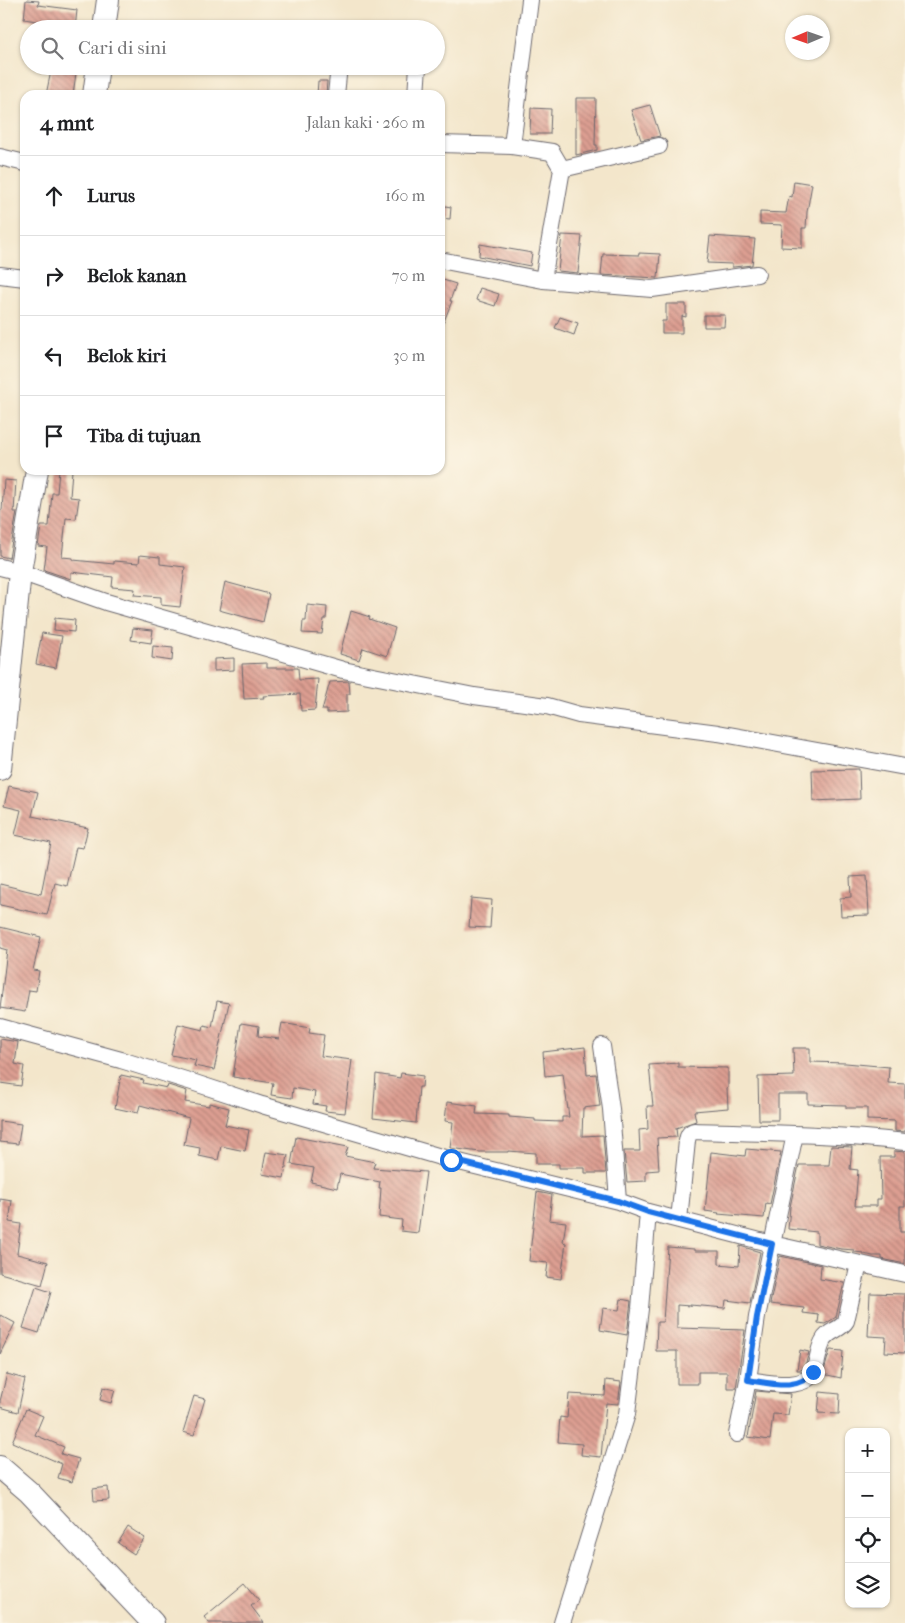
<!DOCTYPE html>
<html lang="id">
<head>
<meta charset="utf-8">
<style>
	body { margin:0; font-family:"IM FELL French Canon",serif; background:#f2f2f2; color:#202124 }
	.controls { position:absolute; right:15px; bottom:15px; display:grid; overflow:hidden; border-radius:10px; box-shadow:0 1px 4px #0004 }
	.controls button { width:45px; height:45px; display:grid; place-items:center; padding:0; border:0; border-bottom:1px solid #e0e0e0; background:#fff; color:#202124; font:25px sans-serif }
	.compass { position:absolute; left:785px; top:15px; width:45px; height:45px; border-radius:50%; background:#fff; box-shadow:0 1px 4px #0004; rotate:268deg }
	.stop { position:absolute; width:15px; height:15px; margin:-11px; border:4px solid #1a73e8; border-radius:50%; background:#fff }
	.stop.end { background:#1a73e8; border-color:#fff; box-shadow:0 1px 5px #0008 }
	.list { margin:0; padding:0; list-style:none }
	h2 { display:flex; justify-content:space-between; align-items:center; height:65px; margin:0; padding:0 20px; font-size:21px }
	h2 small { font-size:16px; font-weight:400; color:#757577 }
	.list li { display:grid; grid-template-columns:32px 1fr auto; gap:15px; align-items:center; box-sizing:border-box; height:80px; padding:0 20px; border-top:1px solid #e0e0e0 }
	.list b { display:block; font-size:19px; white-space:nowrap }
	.list em { font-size:16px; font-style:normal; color:#757577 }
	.icon { flex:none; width:28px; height:28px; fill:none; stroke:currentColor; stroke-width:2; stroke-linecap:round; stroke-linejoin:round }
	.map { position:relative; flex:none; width:905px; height:1623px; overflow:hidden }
	.search { position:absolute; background:#fff; box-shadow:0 1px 4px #0004; left:20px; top:20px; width:425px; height:55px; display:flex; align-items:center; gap:12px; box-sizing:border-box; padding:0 18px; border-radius:28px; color:#757577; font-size:19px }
	.panel { position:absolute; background:#fff; box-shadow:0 1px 4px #0004; left:20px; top:90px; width:425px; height:385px; border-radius:15px }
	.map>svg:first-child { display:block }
	.building { fill:url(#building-back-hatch) }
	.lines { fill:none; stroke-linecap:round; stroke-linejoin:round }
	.street-casing { stroke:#6b676d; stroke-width:18 }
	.secondary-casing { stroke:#6b676d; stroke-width:24 }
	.street { stroke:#fff; stroke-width:16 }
	.secondary { stroke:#fff; stroke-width:22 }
	.route { stroke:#1a73e8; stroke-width:6 }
</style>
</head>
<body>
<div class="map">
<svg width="905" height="1623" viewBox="0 0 905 1623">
	<defs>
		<pattern id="building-back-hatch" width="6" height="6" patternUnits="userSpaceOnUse" patternTransform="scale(1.25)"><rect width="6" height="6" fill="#dd9f92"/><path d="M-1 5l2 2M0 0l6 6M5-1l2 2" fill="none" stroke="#b38178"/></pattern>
	</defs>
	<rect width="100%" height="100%" fill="#fcf5e5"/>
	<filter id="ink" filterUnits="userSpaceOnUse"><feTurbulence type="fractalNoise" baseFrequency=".02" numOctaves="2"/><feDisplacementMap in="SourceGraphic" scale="10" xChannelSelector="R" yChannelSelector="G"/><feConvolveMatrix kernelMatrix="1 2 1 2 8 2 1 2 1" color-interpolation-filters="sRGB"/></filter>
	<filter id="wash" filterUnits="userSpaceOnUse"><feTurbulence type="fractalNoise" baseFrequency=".0096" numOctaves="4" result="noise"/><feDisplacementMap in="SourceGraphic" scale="20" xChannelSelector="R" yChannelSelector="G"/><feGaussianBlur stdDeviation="1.12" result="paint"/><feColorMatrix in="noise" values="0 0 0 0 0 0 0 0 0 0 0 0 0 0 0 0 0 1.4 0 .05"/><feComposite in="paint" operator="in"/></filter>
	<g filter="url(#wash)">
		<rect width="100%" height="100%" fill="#f3e6cb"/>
		<g id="blocks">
			<path class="building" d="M26,0L39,1L38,5L77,10L75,29L49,26V23L24,19Z
				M52,66H77L73,95H46Z
				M318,81H327L326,95H317Z
				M576,98H596L595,145H597V150L576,155Z
				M650,105L660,136L641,140L631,110Z
				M531,108L551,109L550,134H530Z
				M794,181L812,184L807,212L806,228H802V248L781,247L782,225L760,224V212L786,213L789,196L792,197Z
				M440,205L451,207L450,219L440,218Z
				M562,235L582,236L578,273L558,271Z
				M710,236L755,239L752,265L733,267H732V264L707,263Z
				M480,244L532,253L530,266L479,256Z
				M639,253L660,254L658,278L601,275L603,254L639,255Z
				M440,279L456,284L450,301H452L441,329Z
				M480,288L499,294L495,306L476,300Z
				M666,304H686V317L682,316V333H662V321H666Z
				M704,315H725L724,327H704Z
				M560,317L578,323L574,335L555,328Z
				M59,470H72L70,497L79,498L76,519L66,518L62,557L73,558V560L114,564V561L139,563L140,555L160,557V564L185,567L180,607L161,605V597L134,595L135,589L112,587L113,577L71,572V579L44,570L47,547L38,546L41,526H49L52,493H57Z
				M4,480L16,481L14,512H17L9,558L0,556V510H2Z
				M225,582L269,594L263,622L219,610Z
				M307,605L327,607L326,619H324L322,634L302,633L303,621H306Z
				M351,611L370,617L369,619L395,628L387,656L363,648L359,660L340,654Z
				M55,618L75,620L74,632L54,630Z
				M133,628L153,630L151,643L131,640Z
				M42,633L62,636L56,668L36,664Z
				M153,646L173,648L172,661L152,658Z
				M234,658V670L214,671V659Z
				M267,663V668H298L299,680L318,679L315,710L301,711L300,694L263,696L264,698L244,699L242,664Z
				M349,681L350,694H347V712L327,713V710H322L330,682Z
				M859,769L860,799L813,801L812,770Z
				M9,786L38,792L32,816L88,828L83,848L76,847L67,886L55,883L47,915L0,905V884L41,894L51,843L15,835L21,810L4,806Z
				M867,876L869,915L841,916L840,898L851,897L850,877Z
				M471,898L492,900L490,928L469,927Z
				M0,927L41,937L33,970L39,971L36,991L29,990L25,1012L0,1008L7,950L0,948Z
				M217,1001L229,1003L214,1070L194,1066L196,1060L171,1055L178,1024L203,1030L204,1025L212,1027Z
				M241,1023L259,1026L258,1036L279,1039L282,1023L310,1028L309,1033L324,1035L321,1056L352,1060L345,1113L325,1111L326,1106L313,1104L315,1092L293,1088L292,1098L271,1095L273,1083L233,1077Z
				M0,1039L18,1042L15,1064L24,1066L21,1086L0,1083Z
				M585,1047L587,1075L596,1074L600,1106L583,1108L582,1136L603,1135L606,1173H585V1168H559V1164H536V1153L508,1151V1152H480L450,1148L453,1122L445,1121L447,1102L477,1106L476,1114L509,1115V1117L535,1119V1121L562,1122V1117H569L563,1074L545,1076L543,1052Z
				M793,1048H810V1062L846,1063L889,1067L888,1083L905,1084V1132L895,1131V1121L867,1120V1108H846V1105L808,1104V1094H778V1120H759L758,1077L794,1076Z
				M678,1063V1067L728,1068V1088H727L728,1108L694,1111L696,1121L676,1128L677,1137L657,1138L659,1170L646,1171V1181L627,1182L624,1151H640L639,1130L648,1129L647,1106H653L649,1065Z
				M401,1073L423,1076L422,1087H419L416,1123L373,1118L376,1074L400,1078Z
				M121,1075L144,1080L143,1083L167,1088L168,1085L187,1091L185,1102L209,1106V1103L229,1108L225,1125L249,1130L245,1151L221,1146L218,1160L199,1156L200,1148L184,1145L189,1118L140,1105L138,1113L115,1108Z
				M0,1121L21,1124L18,1144L0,1142Z
				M296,1137L348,1147L345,1156L375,1162L373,1168L426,1172L418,1233L401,1231L402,1220L379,1217L381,1188H379L380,1182L340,1174L337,1188L311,1182L314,1168L291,1164Z
				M831,1146L852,1147L850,1169L858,1170L855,1206H877V1199H881L880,1157H894V1151L905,1152V1206H900V1232H905V1264L882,1259V1256H873L864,1254V1253L854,1252V1250L841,1249L817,1244V1232L788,1229L790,1207L799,1165H829Z
				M746,1149L781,1152L770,1204L766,1203L764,1218L718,1214L719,1213L705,1211L711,1152L745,1156Z
				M266,1152L288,1155L284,1178L262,1174Z
				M537,1192L552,1195L549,1220L566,1222L563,1242L566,1243L561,1279L546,1277L548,1263L529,1261Z
				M0,1199L12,1201L9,1222L21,1224L17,1254L48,1262L42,1285L0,1273Z
				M740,1246L760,1252L750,1303L726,1300L725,1308L690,1305V1306L677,1305V1328L745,1330L736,1388H727V1372H698V1384H677V1351H656L657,1322H663L668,1247L694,1249V1251H719V1264L739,1266Z
				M780,1256L821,1265L820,1279L844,1283L836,1317L825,1324L818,1323L819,1315L803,1313L804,1308L770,1304Z
				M36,1287L51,1292L39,1333L23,1328Z
				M870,1293L905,1294V1353L885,1352L886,1337L868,1336Z
				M621,1299L631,1301L627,1335L600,1330L603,1308L619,1310Z
				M0,1315L15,1323L0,1354Z
				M800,1350L809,1352L805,1366L801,1370H797Z
				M830,1350L843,1351L841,1378L823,1374Z
				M7,1374L25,1379L18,1412L0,1407V1401Z
				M606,1380L621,1382L618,1404L606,1403L601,1457L581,1455L582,1444L558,1442L560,1417L567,1418L569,1394L605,1396Z
				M103,1387L115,1390L111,1403L100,1400Z
				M756,1391L791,1394L788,1415L773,1414L770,1440L748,1437Z
				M820,1392L840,1394L839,1414L818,1413Z
				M194,1396L205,1399L194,1435L183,1432Z
				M26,1409L43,1416L35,1435L64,1447L61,1454L79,1459L72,1482L58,1478L62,1464L12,1442Z
				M108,1487L109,1500L94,1501L93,1489Z
				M128,1527L145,1538L134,1554L118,1543Z
				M245,1583L259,1600L251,1606L264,1623H209L204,1617Z"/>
		</g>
	</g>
	<g filter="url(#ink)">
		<use href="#blocks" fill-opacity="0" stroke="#6b676d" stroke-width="1"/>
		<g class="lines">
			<defs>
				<path id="street" d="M336,95L339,66
					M416,95L418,66
					M440,144L512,146L552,152L562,169L543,280
					M512,146L530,0
					M0,157L25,163
					M562,169L659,146
					M440,260L543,280L652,289L757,274
					M0,275L25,278
					M0,567L20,572L106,602L343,670L474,696L547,706L579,715L718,733L905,767
					M0,1027L121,1060L192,1082L262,1105L451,1160L618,1201L648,1212L772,1244L905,1274
					M602,1046L611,1109L618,1201
					M679,1220L687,1141C688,1135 689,1133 694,1131C765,1133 835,1134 905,1142
					M748,1380C766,1382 804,1392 814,1371C818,1361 818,1350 823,1341C828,1330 840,1331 846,1321L859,1264
					M737,1434L748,1380L757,1317L795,1134
					M562,1623L627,1414L640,1309L648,1212"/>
				<path id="secondary" d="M104,29L108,0
					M94,95L98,66
					M0,769L20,572L37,470
					M0,1467L29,1492L153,1623"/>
			</defs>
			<use href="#street" class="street-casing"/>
			<use href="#secondary" class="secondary-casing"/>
			<use href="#street" class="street"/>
			<use href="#secondary" class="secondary"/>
		</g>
	</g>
	<g class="lines" filter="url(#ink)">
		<path class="route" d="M451,1160L618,1201L648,1212L772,1244L757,1317L748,1380C770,1383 798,1392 813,1372"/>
	</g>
</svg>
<div class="controls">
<button>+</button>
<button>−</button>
<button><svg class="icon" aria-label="locate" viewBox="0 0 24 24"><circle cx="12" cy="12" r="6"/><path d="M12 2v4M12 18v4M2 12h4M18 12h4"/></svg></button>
<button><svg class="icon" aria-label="layers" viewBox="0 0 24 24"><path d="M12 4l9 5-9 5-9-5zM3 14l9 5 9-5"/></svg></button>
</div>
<svg class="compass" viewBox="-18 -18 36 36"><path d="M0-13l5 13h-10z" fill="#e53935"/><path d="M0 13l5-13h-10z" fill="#757577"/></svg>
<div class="stop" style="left:451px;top:1160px"></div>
<div class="stop end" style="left:813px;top:1372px"></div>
<div class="search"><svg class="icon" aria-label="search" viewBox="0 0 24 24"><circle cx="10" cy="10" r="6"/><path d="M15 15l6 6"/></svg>Cari di sini</div>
<section class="panel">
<h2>4 mnt<small>Jalan kaki · 260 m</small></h2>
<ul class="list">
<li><svg class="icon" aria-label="ahead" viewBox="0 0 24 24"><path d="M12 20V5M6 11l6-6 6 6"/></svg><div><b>Lurus</b></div><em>160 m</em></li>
<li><svg class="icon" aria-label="right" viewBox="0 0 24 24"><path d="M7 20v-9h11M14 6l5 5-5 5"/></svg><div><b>Belok kanan</b></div><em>70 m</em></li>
<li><svg class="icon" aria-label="left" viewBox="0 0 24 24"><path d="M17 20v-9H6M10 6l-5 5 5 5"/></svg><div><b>Belok kiri</b></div><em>30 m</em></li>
<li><svg class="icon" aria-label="arrive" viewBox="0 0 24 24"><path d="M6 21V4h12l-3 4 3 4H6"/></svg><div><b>Tiba di tujuan</b></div></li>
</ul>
</section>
</div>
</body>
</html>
